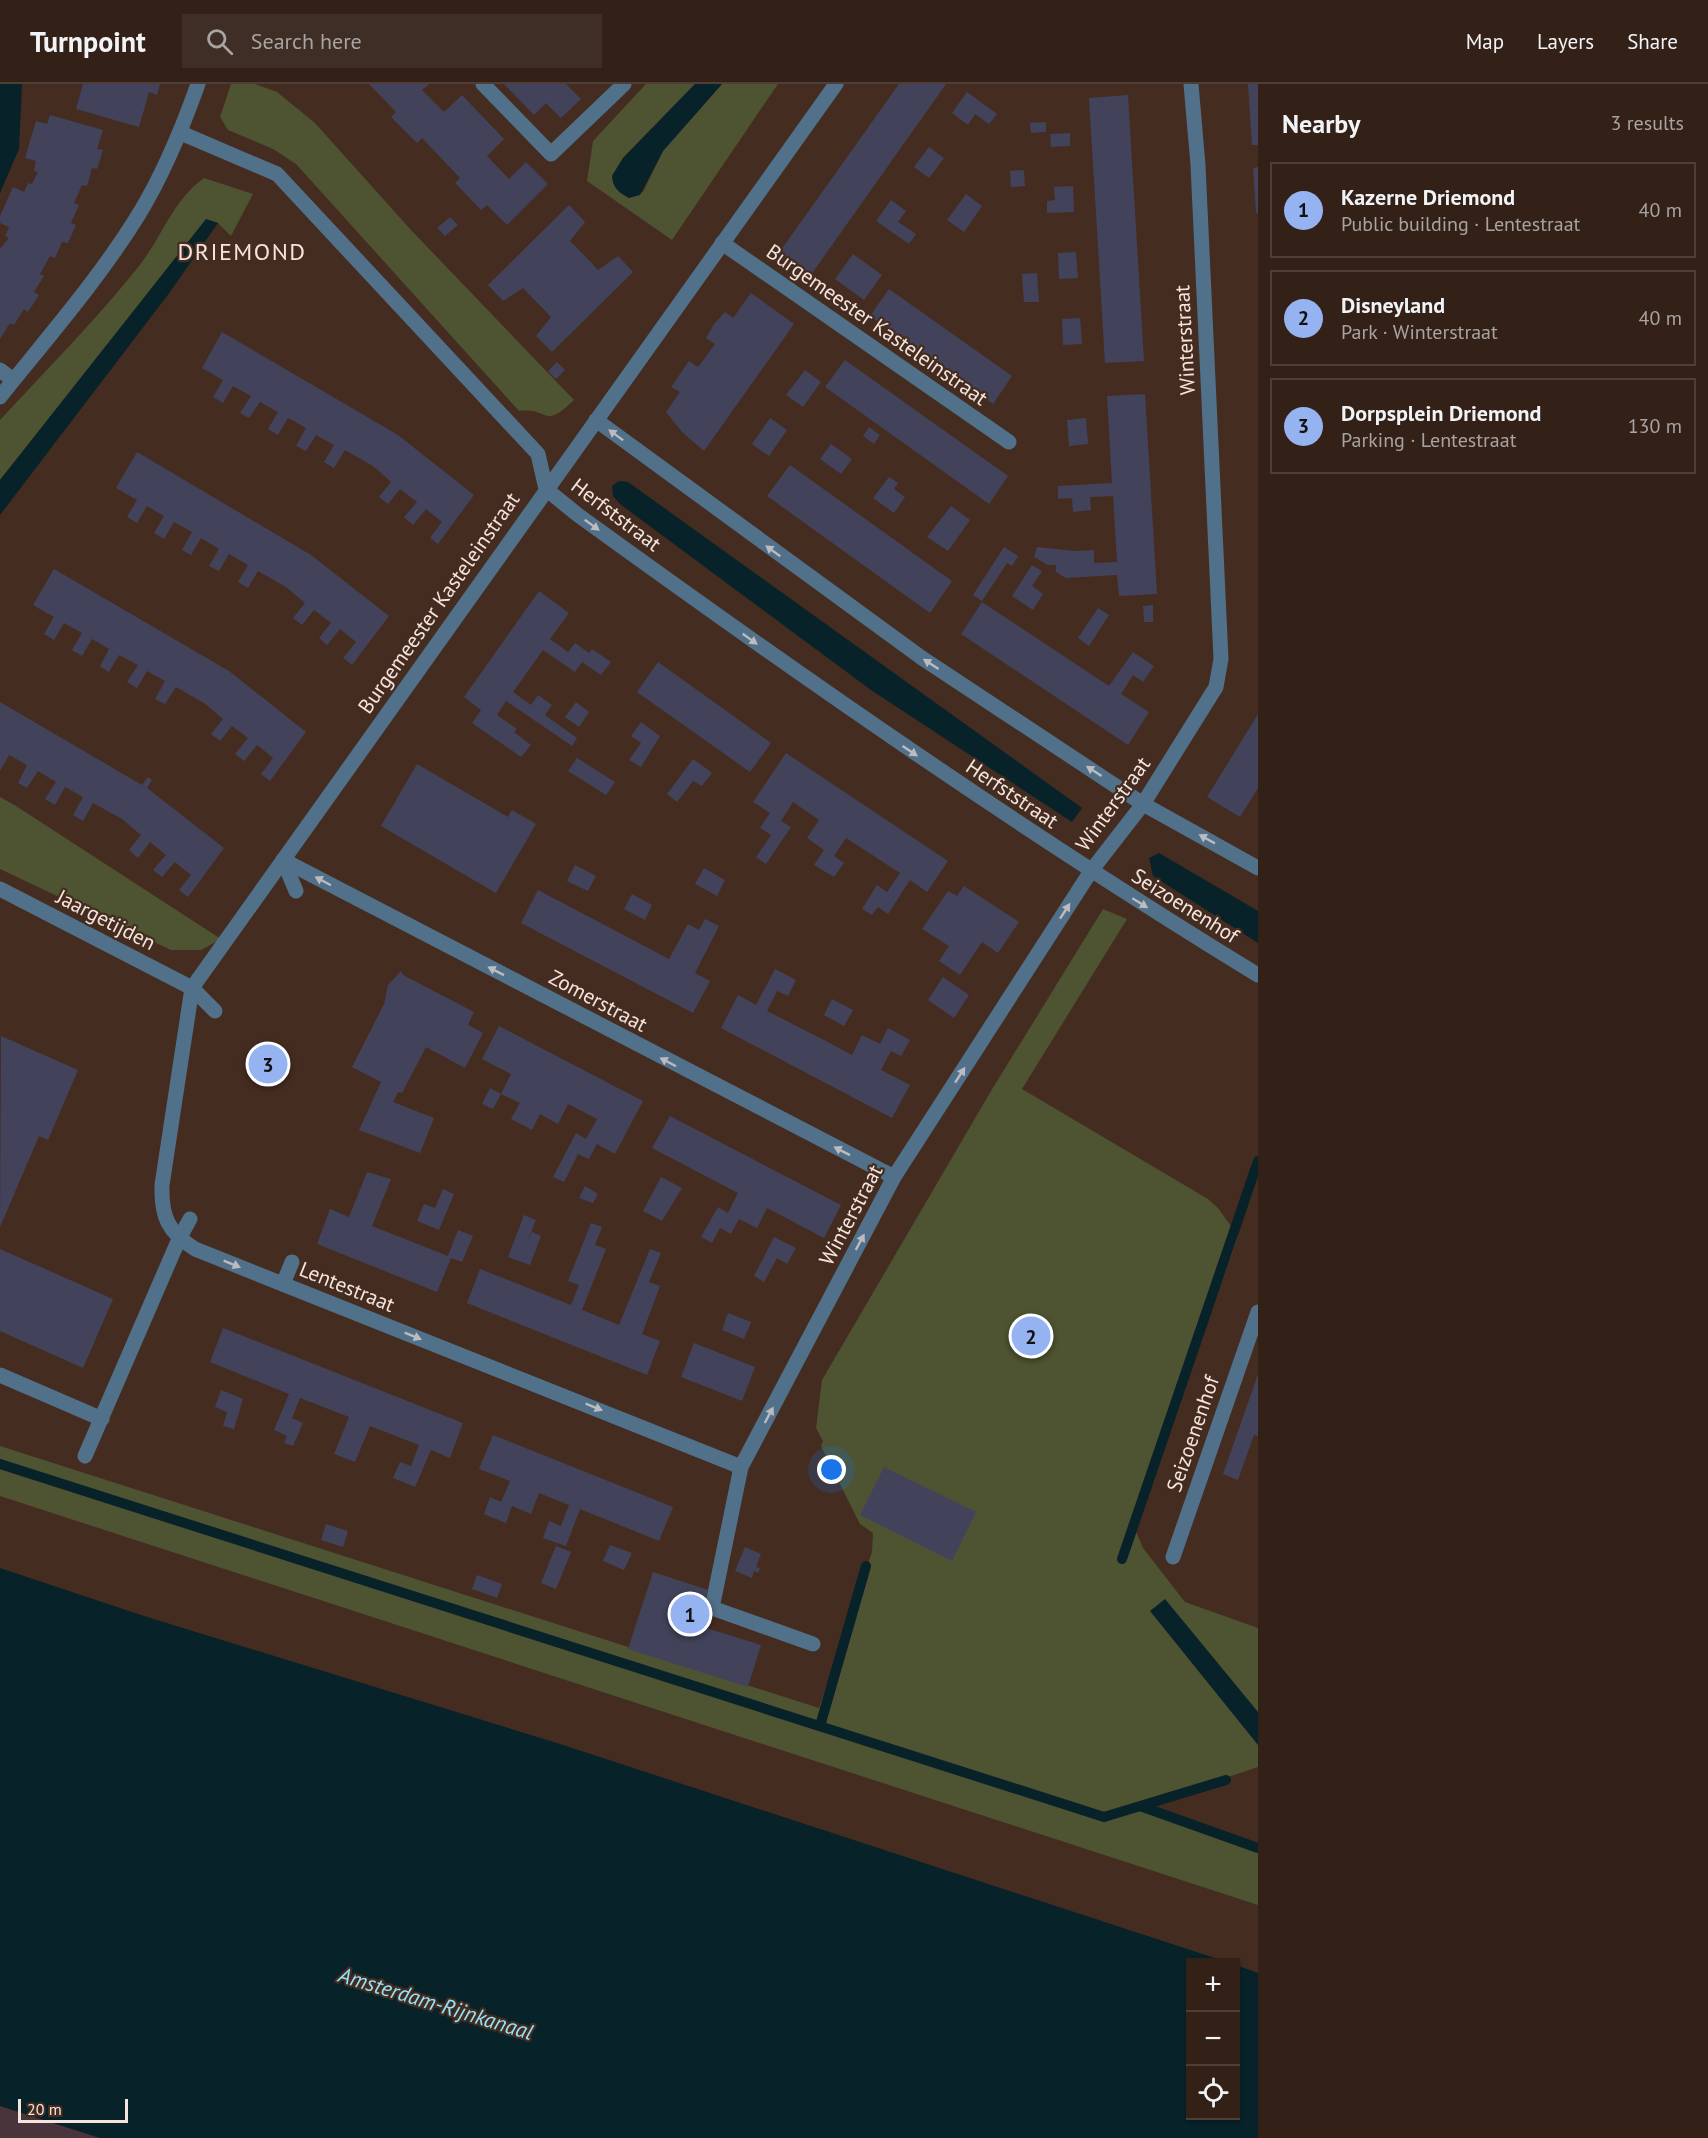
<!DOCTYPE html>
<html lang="en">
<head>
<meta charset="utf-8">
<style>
	body { margin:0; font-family:"PT Sans",sans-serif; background:#3e2e25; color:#f1f3f6 }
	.controls { position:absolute; right:18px; bottom:18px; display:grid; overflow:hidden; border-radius:0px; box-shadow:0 2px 4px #0004 }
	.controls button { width:54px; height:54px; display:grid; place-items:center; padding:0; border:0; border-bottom:2px solid #4e3e37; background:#332118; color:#f1f3f6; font:30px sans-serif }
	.scale { position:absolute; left:18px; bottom:15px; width:110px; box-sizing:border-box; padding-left:6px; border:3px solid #f5e4dd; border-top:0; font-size:16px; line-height:21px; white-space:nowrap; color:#f5e4dd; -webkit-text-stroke:4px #442c20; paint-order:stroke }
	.you { position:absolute; left:832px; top:1386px; width:21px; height:21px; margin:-15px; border:4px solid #fff; border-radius:50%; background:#1a73e8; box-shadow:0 0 0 9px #1a73e833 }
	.badge { display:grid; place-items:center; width:39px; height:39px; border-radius:50%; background:#95b2f1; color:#111; font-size:20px; font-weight:700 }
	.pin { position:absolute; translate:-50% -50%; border:3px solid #fff; box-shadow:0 2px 6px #0006 }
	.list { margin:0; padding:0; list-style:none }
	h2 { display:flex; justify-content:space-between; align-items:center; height:78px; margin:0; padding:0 24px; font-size:26px }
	h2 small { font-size:20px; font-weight:400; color:#a9a3a2 }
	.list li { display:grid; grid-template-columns:39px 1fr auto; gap:18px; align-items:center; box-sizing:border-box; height:96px; margin:0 12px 12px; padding:0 12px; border:2px solid #4e3e37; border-radius:0px }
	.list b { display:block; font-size:22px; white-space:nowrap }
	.list p { margin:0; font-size:20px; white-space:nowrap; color:#a9a3a2 }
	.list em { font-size:20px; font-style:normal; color:#a9a3a2 }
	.icon { flex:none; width:33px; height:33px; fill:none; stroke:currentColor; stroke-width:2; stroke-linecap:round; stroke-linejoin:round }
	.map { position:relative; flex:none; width:1258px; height:2054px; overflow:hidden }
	header { display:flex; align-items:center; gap:36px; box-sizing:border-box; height:84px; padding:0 30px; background:#332118; border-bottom:2px solid #4e3e37 }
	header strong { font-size:28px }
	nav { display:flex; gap:33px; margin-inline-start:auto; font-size:21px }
	.search { width:420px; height:54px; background:#3e2e25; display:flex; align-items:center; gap:15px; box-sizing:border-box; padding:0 21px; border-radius:0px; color:#a9a3a2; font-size:22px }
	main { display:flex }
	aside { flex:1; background:#332118 }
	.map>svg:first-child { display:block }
	.industrial { fill:#48343a }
	.green { fill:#4e5331 }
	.water { fill:#072229 }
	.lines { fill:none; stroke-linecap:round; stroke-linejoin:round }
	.stream { stroke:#072229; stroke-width:10 }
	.building { fill:#42435b }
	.service { stroke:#517089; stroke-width:15 }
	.pedestrian { stroke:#517089; stroke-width:15 }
	.minor { stroke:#517089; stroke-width:15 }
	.tertiary { stroke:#517089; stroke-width:15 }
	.oneway { fill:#bcbbc0 }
	.labels { text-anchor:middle; stroke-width:4.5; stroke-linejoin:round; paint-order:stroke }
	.street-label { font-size:21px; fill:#f5e4dd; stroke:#442c20 }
	.water-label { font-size:22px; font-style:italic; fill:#92e5fd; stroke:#442c20 }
	.quarter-label { font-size:24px; letter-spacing:1.5px; fill:#f5e4dd; stroke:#442c20 }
</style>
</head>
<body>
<header>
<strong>Turnpoint</strong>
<div class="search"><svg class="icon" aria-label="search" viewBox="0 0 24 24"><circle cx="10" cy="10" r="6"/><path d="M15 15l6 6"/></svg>Search here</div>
<nav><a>Map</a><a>Layers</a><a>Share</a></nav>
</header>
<main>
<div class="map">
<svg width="1258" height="2054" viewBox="0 0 1258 2054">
	<rect width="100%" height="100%" fill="#442c20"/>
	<path class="industrial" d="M0,2022L100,2054H0Z"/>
	<path class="green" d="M231,0H255L277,8L315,39L411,146L574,316C542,347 550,323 519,327L296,80L273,65L228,46L220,33Z
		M646,0H695L623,74L612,92L620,109L629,114L643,108L663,67L722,0H778L672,156L587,97L593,57Z
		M204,94L253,110L231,152L218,139L206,136L0,396V336C47,285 96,236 139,182C162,153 173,116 204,94Z
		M0,713L16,722L221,855L201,866H171L0,785Z
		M1103,825L1127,835L1022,1005L1208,1115L1218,1124L1238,1152L1135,1445L1143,1464L1185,1518L1258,1544V1683L1133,1725L1258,1765V1821L0,1412V1362L819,1624L872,1468L873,1449L860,1440L821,1362L823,1357L816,1344L822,1296L991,1007Z"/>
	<path class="water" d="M0,0H22L19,65L0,109Z
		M695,0H722L663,67L640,111L629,114C619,108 613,105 612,92L623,74Z
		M206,135L218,139L170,208L0,431V396Z
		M619,397L628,398L1082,724L1072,738L871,606L620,420L613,412L612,402Z
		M1159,769L1258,827V859L1153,792L1149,774Z
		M0,1484L144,1532L560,1660L1227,1878H1190V2032H1236V1881L1258,1889V2054H100L0,2022Z
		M1165,1515L1258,1628V1661L1150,1527Z"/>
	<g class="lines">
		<path class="stream" d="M0,1380L1104,1733L1226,1696
			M1122,1475L1258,1077
			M820,1642L866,1482
			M1140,1722L1258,1764"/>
	</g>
	<path class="building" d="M83,0H160L157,11L149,8L139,43L76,25Z
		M369,0H429L422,6L444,28L462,11L504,55L487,72L509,95L526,78L548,100L507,141L487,121L481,126L455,99L460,94L422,54L417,59L391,33L396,28Z
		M504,0H566L581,15L561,34L546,19L534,31Z
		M899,0H946L808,195L776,173Z
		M1248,0H1258V61H1252Z
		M967,8L997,30L989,40L975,30L968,41L952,29Z
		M1128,11L1144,277L1105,279L1089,14Z
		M50,31L103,46L97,65L103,66L97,85L92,84L87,102L82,101L74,119L79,121L71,139L76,141L68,159L62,158L55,174L50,172L40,190L44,192L34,208L39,211L28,228L24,225L14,241L10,239L0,255V165L9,154L5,152L9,143L0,139V132L13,103L24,108L28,99L32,100L38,88L34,87L36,77L25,74L36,37L47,40Z
		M1046,38V48L1031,49L1030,39Z
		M1070,49V62L1051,63L1050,50Z
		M929,63L944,74L929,94L914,83Z
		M1258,83V129H1256L1253,84Z
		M1024,86L1025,102L1011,103L1010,87Z
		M1073,102L1074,128L1047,129V117L1055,116L1054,103Z
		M966,110L982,122L964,148L947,136Z
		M891,116L906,127L898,138L916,150L909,160L876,137Z
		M569,121L585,138L570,157L584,171L598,186L618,172L633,188L552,268L536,252L551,233L523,204L503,217L488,201Z
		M450,133L458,141L445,152L437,144Z
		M1076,168L1078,194L1059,195L1058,169Z
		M853,170L882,191L864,216L835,195Z
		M1037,189L1039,218H1024L1022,190Z
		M889,205L1012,292L993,320L870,232Z
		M751,209L794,240L704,367L682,348L666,328L680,308L671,303L689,277L698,283L715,260L706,254L714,240L725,228L733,234Z
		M1080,234L1082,260L1063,261L1062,235Z
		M222,248L398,351L474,411L438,460L430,454L442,438L426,425L413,441L404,433L417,418L400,405L388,420L379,413L391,398L373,382L345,366L334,384L324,378L334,361L316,351L306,367L296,362L306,344L288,334L278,351L268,345L278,328L260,318L249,334L240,329L251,312L233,302L223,319L213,313L223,296L202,284Z
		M845,276L1008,392L989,420L825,303Z
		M557,278L565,286L556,295L548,287Z
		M805,286L821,298L803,323L786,311Z
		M1145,310L1157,510L1119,512L1117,491L1066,494L1056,488V481H1048L1034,473L1037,463L1075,467L1094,466V479L1117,478L1113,412L1090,413L1091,426L1073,428L1072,414L1058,415V402L1112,399L1107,312Z
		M770,334L787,346L769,372L752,360Z
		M1086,334L1088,360L1069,362L1067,336Z
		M869,343L880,351L874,360L863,352Z
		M831,360L852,375L841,390L820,375Z
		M137,368L311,471L389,532L352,581L343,574L356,558L340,545L327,561L319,554L331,539L314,526L302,541L293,534L305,519L286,503L258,487L248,504L238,498L248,481L229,470L219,487L209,482L219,465L201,454L191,471L182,466L192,448L174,438L164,455L154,449L164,432L147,422L137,439L127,433L137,416L116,404Z
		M790,381L952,497L930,529L767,412Z
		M889,393L898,399L894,405L905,413L894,429L873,414Z
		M951,422L970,436L948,467L927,453Z
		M1004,463L1018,472L1012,482L1007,479L982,517L973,511Z
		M1032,481L1042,487L1032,502L1043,510L1033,526L1012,512Z
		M54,485L229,587L306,648L270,697L261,690L273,674L257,661L244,677L235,670L248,654L232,642L220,657L211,650L223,635L204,619L176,603L165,620L155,615L165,597L147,587L137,604L127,598L138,581L119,571L109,588L107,587L100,582L109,565L92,555L82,572L72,566L82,549L64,539L54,556L44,550L54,533L33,521Z
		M539,507L569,529L550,555L568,568L575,559L589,569L592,565L611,578L601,591L582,578L575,588L543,566L513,608L531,621L538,611L552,621L545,631L577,654L572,662L506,617L497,631L517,645L514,648L531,661L521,673L472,639L481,626L464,613Z
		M982,518L1109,602L1133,568L1154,582L1143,598L1133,591L1121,610L1149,628L1128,661L961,550Z
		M1153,521V538H1144L1143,522Z
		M1098,524L1109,531L1089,562L1078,554Z
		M658,578L771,659L750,688L637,608Z
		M0,618L142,701L148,693L152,696L147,704L224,764L188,813L179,806L191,791L175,778L162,793L153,786L166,771L150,758L138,774L129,766L141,751L122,735L93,719L83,737L73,731L83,713L65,703L55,721L45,715L56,698L38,687L27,704L18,699L27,681L9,671L0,687Z
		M576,618L589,628L579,643L565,633Z
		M1258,630V704L1240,733L1207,713Z
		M641,638L660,652L641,683L629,676L641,659L631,652Z
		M786,669L948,777L927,808L910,796L888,830L878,823L872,831L862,825L877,801L887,808L900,789L846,754L834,772L844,779L834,793L814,781L824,766L807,754L819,736L793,718L781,737L791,743L766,780L756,773L771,751L760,744L770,729L753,718Z
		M577,674L615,698L606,711L568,687Z
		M693,675L712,689L702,702L693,697L677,718L667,710Z
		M417,680L508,733L512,726L536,740L496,809L381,742Z
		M575,781L596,792L588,807L567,797Z
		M704,784L725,796L717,812L695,800Z
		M964,802L1019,838L998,869L982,858L960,891L939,877L949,862L922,845L948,807L957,812Z
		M538,806L669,875L688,840L699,846L705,835L719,842L695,889L710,897L693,929L521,839Z
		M632,810L652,821L645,836L624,825Z
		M775,885L796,896L788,912L777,907L767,927L824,956L852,971L862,951L880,960L888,944L910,956L901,972L891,967L881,986L910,1001L892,1034L721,944L738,911L756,921Z
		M401,887L403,891L474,928L468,941L483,949L465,984L426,963L402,1009L398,1008L393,1018L434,1034L420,1069L359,1046L381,998L352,983L384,920L388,901Z
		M943,893L969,911L954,934L928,916Z
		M832,915L853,926L844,942L824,931Z
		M499,942L643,1017L615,1070L597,1060L589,1075L578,1070L564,1098L553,1093L576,1049L586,1055L597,1035L568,1020L558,1040L540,1030L532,1046L511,1035L520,1019L501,1010L511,990L482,975Z
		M1,952L78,986L48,1056L39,1052L0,1143Z
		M490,1004L501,1010L493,1025L482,1020Z
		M670,1032L841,1121L824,1154L767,1124L757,1144L739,1135L731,1150L720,1144L712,1159L701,1153L718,1123L728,1129L738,1109L652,1064Z
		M367,1088L391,1095L372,1142L448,1172L458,1146L473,1152L462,1178L451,1174L437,1208L317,1160L330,1125L349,1133Z
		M661,1093L682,1104L662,1137L643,1127Z
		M585,1102L598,1110L593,1119L579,1114Z
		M443,1105L454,1110L439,1146L417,1137L424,1120L435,1124Z
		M524,1131L536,1136L526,1161L532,1148L541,1152L530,1181L508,1173Z
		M591,1139L602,1143L595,1161L606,1165L582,1226L619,1241L650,1165L661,1169L649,1198L660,1202L642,1250L660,1257L647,1291L467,1219L480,1185L571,1221L579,1201L568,1197Z
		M774,1153L796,1164L787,1180L777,1174L764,1198L754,1192Z
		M0,1165L113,1215L83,1284L0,1247Z
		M728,1229L751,1238L744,1255L722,1246Z
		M223,1244L463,1339L450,1374L431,1366L415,1403L393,1394L400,1378L411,1382L419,1361L370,1342L355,1378L334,1370L349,1333L300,1314L292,1334L303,1339L293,1362L284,1359L287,1352L274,1346L289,1310L210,1278Z
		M694,1259L755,1283L742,1317L681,1293Z
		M1258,1290V1352L1254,1351L1238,1396L1223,1390Z
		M221,1306L243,1315L234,1345L223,1342L227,1328L215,1323Z
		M493,1351L673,1423L659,1457L580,1425L566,1462L543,1454L549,1437L561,1442L569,1421L539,1409L531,1430L512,1422L506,1439L484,1430L490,1413L501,1418L510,1397L479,1385Z
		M884,1383L976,1428L952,1477L860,1431Z
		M326,1440L348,1447L343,1463L321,1456Z
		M610,1461L632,1469L624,1486L603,1477Z
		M556,1462L571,1468L556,1505L541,1499Z
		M745,1463L761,1470L756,1483L760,1484L758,1489L754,1487L752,1494L735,1487Z
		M653,1488L708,1506L697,1541L761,1561L748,1603L628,1565Z
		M477,1491L502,1500L497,1514L472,1505Z"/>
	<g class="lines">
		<path class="service" d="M722,159L1009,358
			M0,286L13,296
			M0,1291L102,1335
			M85,1372L179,1155
			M741,1383L712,1524L813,1560"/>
		<path class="pedestrian" d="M283,776L296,807
			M192,904L215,927
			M179,1155L190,1135
			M283,1200L292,1178"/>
		<path class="minor" d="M483,0L551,70L624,0
			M836,0L192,904L162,1101C161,1133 168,1148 195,1165L741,1383L894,1093L1091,787L1143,720L1216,603L1221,575L1198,81L1191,0
			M181,49L277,90L538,370L546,405L578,431C800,592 1024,748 1258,891
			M596,336L922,574L1143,720L1258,784
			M283,776L894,1093
			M0,805L192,904
			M1173,1473L1258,1228"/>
		<path class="tertiary" d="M0,313C48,253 99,195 139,130C164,89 182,45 198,0"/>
	</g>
	<defs><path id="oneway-solid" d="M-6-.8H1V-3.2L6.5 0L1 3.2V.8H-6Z" transform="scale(1.5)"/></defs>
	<g class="oneway">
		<use href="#oneway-solid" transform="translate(616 351) rotate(-143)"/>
		<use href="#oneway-solid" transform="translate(592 441) rotate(36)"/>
		<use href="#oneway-solid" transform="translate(773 467) rotate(-144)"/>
		<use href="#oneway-solid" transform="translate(750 555) rotate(36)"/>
		<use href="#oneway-solid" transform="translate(931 580) rotate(-147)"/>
		<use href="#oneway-solid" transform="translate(910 667) rotate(34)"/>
		<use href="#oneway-solid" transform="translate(1094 687) rotate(-147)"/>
		<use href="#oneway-solid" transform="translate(1207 755) rotate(-151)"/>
		<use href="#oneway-solid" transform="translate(323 797) rotate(-152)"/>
		<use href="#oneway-solid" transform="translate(1140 819) rotate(32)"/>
		<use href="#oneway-solid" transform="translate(1065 827) rotate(-57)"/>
		<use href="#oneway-solid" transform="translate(496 887) rotate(-153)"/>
		<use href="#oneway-solid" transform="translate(668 978) rotate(-152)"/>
		<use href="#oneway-solid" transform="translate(960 991) rotate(-57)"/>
		<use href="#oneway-solid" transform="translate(842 1067) rotate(-153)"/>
		<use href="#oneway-solid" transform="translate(860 1158) rotate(-62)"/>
		<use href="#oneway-solid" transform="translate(232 1180) rotate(22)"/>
		<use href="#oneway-solid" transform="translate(413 1252) rotate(22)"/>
		<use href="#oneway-solid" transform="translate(594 1323) rotate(22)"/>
		<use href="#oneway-solid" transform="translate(769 1331) rotate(-62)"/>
	</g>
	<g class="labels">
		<g class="street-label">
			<text transform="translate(877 241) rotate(35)" y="7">Burgemeester Kasteleinstraat</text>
			<text transform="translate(1185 256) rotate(-93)" y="7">Winterstraat</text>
			<text transform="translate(616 431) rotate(37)" y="7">Herfststraat</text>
			<text transform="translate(439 519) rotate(-55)" y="7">Burgemeester Kasteleinstraat</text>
			<text transform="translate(1012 710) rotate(34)" y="7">Herfststraat</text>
			<text transform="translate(1113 720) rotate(-54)" y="7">Winterstraat</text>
			<text transform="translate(1185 822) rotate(32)" y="7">Seizoenenhof</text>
			<text transform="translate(106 836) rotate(27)" y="7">Jaargetijden</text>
			<text transform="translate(598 917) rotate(28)" y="7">Zomerstraat</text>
			<text transform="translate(851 1131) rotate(-62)" y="7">Winterstraat</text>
			<text transform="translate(347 1203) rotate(22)" y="7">Lentestraat</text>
			<text transform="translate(1193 1350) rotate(-71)" y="7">Seizoenenhof</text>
		</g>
		<g class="water-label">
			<text transform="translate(436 1919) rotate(17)" y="8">Amsterdam-Rijnkanaal</text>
		</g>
		<g class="quarter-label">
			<text x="242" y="176">DRIEMOND</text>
		</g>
	</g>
</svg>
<div class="controls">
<button>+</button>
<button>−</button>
<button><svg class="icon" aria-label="locate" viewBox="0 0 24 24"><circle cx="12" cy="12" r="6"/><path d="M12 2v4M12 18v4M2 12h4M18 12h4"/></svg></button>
</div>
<div class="scale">20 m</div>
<div class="you"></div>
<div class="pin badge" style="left:690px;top:1530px">1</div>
<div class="pin badge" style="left:1031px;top:1252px">2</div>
<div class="pin badge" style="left:268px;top:980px">3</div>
</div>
<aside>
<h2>Nearby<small>3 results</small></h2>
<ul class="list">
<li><span class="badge">1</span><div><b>Kazerne Driemond</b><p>Public building · Lentestraat</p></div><em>40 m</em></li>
<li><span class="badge">2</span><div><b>Disneyland</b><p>Park · Winterstraat</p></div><em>40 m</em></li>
<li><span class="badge">3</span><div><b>Dorpsplein Driemond</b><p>Parking · Lentestraat</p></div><em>130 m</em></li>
</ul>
</aside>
</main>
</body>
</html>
